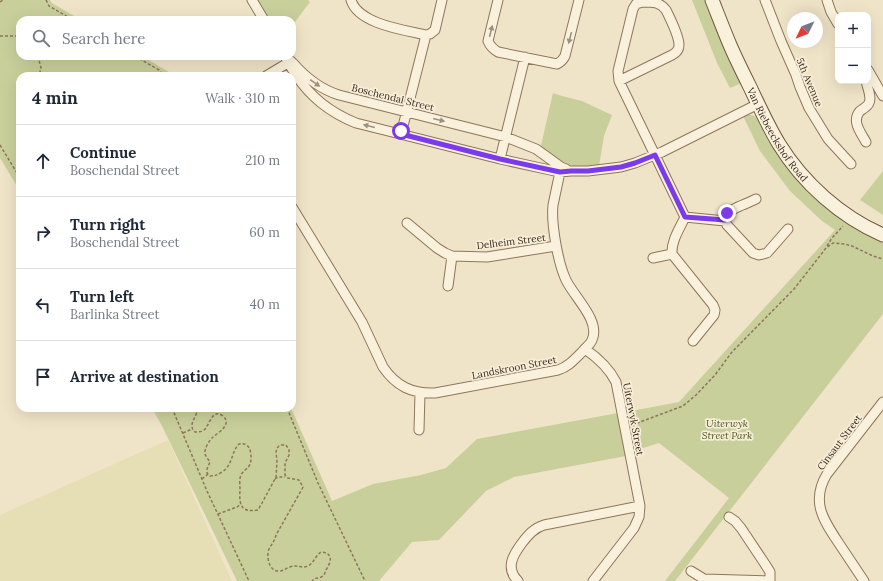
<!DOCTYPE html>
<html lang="en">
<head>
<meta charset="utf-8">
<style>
	body { margin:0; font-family:Lora,serif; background:#f6f6f7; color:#1f2937 }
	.controls { position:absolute; right:12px; top:12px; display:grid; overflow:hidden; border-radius:8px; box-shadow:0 4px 16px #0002 }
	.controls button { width:36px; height:36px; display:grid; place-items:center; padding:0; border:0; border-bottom:1px solid #e0e1e3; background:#fff; color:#1f2937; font:20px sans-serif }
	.compass { position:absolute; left:787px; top:12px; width:36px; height:36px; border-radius:50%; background:#fff; box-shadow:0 4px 16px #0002; rotate:227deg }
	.stop { position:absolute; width:12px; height:12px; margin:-9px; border:3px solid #7c3aed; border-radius:50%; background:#fff }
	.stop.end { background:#7c3aed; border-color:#fff; box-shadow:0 1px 4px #0008 }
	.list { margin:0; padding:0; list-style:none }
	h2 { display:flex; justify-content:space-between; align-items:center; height:52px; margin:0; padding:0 16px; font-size:17px }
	h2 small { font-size:13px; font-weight:400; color:#747a83 }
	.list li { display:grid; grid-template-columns:26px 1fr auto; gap:12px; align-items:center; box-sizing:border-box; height:72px; padding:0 16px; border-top:1px solid #e0e1e3 }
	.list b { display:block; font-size:15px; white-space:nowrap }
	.list p { margin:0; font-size:13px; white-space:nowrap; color:#747a83 }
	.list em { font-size:13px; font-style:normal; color:#747a83 }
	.icon { flex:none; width:22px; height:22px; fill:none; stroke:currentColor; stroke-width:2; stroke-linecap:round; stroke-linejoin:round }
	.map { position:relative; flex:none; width:883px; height:581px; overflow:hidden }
	.search { position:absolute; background:#fff; box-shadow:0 4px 16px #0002; left:16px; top:16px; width:280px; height:44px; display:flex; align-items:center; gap:10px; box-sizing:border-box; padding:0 14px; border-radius:12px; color:#747a83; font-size:15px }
	.panel { position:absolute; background:#fff; box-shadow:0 4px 16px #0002; left:16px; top:72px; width:280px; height:340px; border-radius:12px }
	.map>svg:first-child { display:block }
	.farmland { fill:#e6deb5 }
	.green { fill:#c9cf9b }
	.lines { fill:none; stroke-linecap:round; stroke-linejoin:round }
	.street-casing { stroke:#8d765c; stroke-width:11 }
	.secondary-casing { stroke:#6f573f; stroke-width:15 }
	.path { stroke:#8d765c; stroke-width:1.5; stroke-dasharray:3 2; stroke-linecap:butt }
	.street { stroke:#faf1dc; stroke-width:9 }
	.secondary { stroke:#faf1dc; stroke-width:13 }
	.oneway { fill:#9c907e }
	.route { stroke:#7c3aed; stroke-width:5 }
	.labels { text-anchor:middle; stroke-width:3.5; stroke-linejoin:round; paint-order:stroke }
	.street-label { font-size:10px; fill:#3d2e20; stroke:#f7eed8 }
	.park-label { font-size:10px; font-style:italic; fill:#4d5a26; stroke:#f7eed8 }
</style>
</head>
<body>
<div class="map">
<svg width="883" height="581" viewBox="0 0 883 581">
	<rect width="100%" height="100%" fill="#f0e4c8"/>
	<path class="farmland" d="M168,440L232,581H0V515Z"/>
	<path class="green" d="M0,0H50L52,3L81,20H20V56H142L169,72V76H20V191L0,158Z
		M257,0H308L310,2L292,26V20H270Z
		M692,0H707L742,83L730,88L717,63Z
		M553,93L562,96L582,101L612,115L604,136L599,166C586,167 574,168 563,163C555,160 547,154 540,150Z
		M747,115H751L757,117L777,150L883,241V314L675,581H665L729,498L659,443L634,451L626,412L679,402L835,230L822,221L790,191L760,151L743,116Z
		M883,171V215L860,200Z
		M152,408H291L332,501L373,484L421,475L446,468L477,439L618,413L626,456L514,477L486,491L439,540L412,542L379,581H237L162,426Z"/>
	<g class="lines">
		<defs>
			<path id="street" d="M252,0L264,20
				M351,0C358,24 404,30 426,35L430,34L435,30L442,0
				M498,0L488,41C490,46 493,49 498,52L557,64C561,62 563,60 565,56L579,0
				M765,0L781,41L796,75L800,87L809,108L828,139L851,164
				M827,0L831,12L838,24
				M643,2C653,2 660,2 666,10C670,18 679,37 679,45C679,50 676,53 672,55L619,81L618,71L633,9L636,4Z
				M285,56C288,63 292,69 296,75C311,98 331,113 356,123L500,159L550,170L560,172L571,171H588L621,167L635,163L662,152L758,104
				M293,63C306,78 320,89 339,95L506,137L536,149L561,167L566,169
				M868,70L883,96
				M266,76L291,61
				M619,81L685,217
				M401,134L426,35
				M866,142C861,133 851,121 860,111C863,109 868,106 869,103C872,97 867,87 866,81
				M500,159L525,57
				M756,199C750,202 745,204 740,206C732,210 721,214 727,225L753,253L759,255L767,253L788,229
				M292,207L362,322L383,367C396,386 412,394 435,393L558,370C568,367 574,360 582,352C585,348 590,345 592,340C601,321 574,297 566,280C558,263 551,224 553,205L561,167
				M685,217C680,228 671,241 672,254L713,305L715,310L714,315L693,341
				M685,217L725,221
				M407,223L437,248L445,253L452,256L487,257L556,246
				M653,258L672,254
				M448,286L452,256
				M585,349C598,358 609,368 616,382L640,506L639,517L634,528L593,581
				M419,430L420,393
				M729,517L735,521L741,528L765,564L770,572V581
				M691,571L704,579L768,581
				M518,581C505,568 513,555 522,543C528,535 534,528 544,525L640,506
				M864,581C856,569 848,557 840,545C824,521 810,502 827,474L883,402"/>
			<g id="secondary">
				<path id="s1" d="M712,0C718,15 724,31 730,45C736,59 743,73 750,87C759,106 768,126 779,144C803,183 841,217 883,235"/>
			</g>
		</defs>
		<use href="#street" class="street-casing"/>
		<use href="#secondary" class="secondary-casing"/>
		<path class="path" d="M46,0L49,6L73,20
			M0,2L3,0
			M0,36H20
			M38,56L41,68L39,76
			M135,56L159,70L164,76
			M0,145L20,178
			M827,246L832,238L843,226
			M172,408L207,491L249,581
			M198,408C197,417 187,425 195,432C198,432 201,432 204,430C209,427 212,407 223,416C233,425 217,433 212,438C209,441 204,449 205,454C206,457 208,459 210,462L207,469V473L210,476C215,476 217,475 222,472C233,465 231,452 239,444C248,442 251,449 251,457C251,460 251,463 249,466C247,469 243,471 241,475C239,479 240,486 240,490C239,505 241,513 258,510L262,503L276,477L277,462L276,452L277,448L279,446L282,445H286L289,450V455L285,463V475L288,478L299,480L303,487L302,489L276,535C275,540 272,544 269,549C266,556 269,572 279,571C284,571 286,568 290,567C297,564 302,569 308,566C314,563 315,556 321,552C334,553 331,562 326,570C325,572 325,574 323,576C319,579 315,577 312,581
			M287,408L318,483L365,581
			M632,425L683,406L696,395L715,375L732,352L794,289L826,248L833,243L845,244L852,246L873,256L883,259
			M183,433L192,429
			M202,479L208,474
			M275,479L278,477H285
			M218,514L237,507L241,504"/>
		<use href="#street" class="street"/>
		<use href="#secondary" class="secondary"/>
	</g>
	<defs><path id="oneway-solid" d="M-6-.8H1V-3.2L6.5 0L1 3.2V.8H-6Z"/></defs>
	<g class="oneway">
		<use href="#oneway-solid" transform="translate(491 31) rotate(-76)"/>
		<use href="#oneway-solid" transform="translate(570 38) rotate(104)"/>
		<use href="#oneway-solid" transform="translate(315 83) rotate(35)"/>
		<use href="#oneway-solid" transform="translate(439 120) rotate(14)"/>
		<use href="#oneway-solid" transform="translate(369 126) rotate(-166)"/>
	</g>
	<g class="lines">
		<path class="route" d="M401,131V134L500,159L560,172L571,171H588L621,167L635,163L655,155L685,217L725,220L727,213"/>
	</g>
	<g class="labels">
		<g class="street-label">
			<text transform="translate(810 82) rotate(67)" y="4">5th Avenue</text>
			<text transform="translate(393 97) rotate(14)" y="4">Boschendal Street</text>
			<text dy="4" stroke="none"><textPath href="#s1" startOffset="150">Van Riebeeckshof Road</textPath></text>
			<text transform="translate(511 241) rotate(-7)" y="4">Delheim Street</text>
			<text transform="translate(514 367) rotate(-11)" y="4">Landskroon Street</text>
			<text transform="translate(634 419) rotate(79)" y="4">Uiterwyk Street</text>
			<text transform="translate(839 442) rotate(-53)" y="4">Cinsaut Street</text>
		</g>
		<g class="park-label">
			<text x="727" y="427">Uiterwyk<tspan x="727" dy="12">Street Park</tspan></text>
		</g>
	</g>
</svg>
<div class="controls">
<button>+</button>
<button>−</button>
</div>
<svg class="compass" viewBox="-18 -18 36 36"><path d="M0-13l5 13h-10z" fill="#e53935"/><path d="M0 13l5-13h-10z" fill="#747a83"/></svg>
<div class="stop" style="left:401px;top:131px"></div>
<div class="stop end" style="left:727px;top:213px"></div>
<div class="search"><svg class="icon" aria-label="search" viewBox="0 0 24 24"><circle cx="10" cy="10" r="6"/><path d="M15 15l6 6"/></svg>Search here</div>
<section class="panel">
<h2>4 min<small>Walk · 310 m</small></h2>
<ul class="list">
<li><svg class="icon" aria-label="ahead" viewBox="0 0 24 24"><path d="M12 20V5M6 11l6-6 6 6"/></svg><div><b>Continue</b><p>Boschendal Street</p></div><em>210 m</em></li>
<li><svg class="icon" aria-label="right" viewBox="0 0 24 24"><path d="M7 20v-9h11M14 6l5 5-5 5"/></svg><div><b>Turn right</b><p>Boschendal Street</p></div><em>60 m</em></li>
<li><svg class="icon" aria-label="left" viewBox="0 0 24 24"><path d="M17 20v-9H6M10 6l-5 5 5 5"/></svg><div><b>Turn left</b><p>Barlinka Street</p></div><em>40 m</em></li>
<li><svg class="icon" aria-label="arrive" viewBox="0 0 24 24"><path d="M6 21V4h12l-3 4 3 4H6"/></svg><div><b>Arrive at destination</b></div></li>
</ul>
</section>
</div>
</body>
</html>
